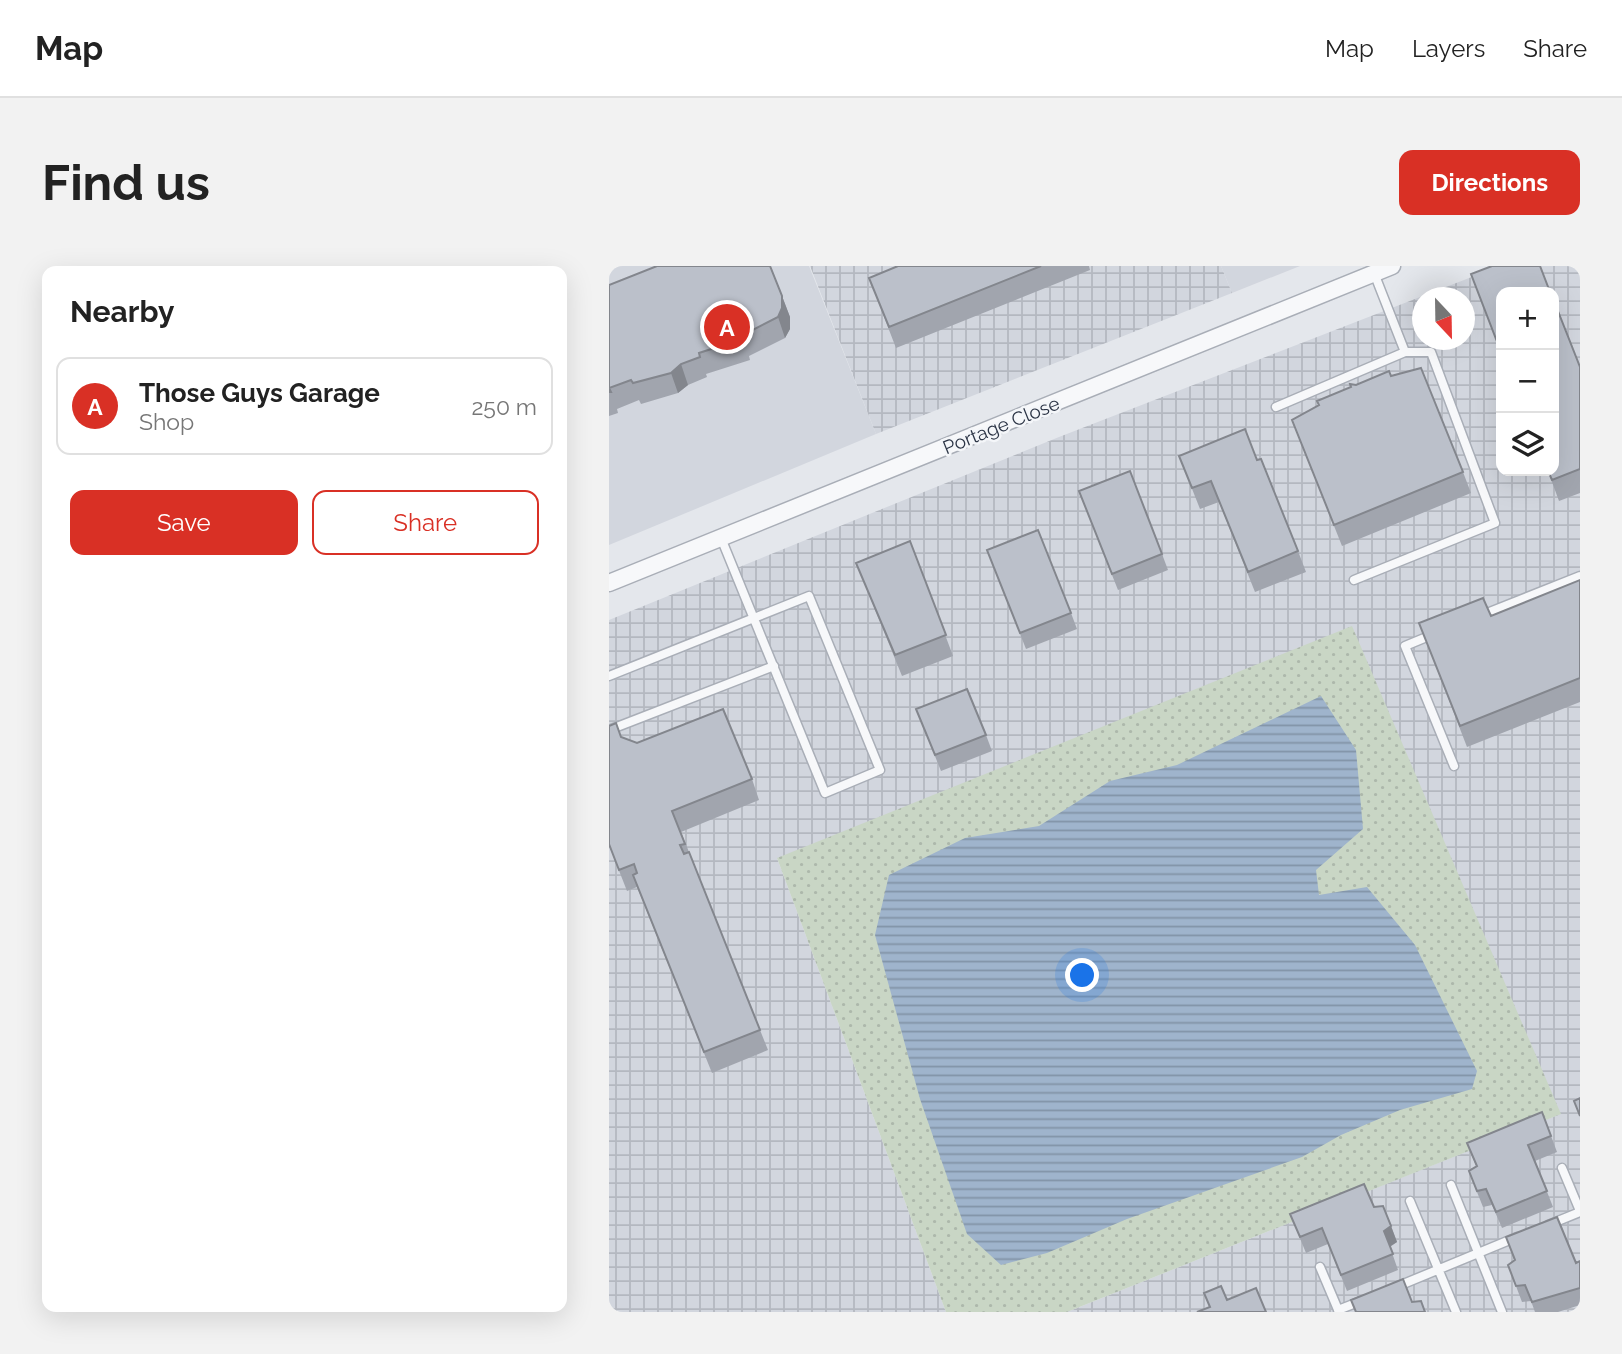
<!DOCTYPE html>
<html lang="en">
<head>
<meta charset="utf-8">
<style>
	body { margin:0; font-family:Raleway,sans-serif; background:#f2f2f2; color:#222 }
	.controls { position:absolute; right:21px; top:21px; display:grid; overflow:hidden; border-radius:14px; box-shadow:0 7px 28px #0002 }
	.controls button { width:63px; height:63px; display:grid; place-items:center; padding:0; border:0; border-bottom:2px solid #e0e0e0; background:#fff; color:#222; font:35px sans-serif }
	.compass { position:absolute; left:803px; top:21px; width:63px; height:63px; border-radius:50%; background:#fff; box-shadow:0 7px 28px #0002; rotate:158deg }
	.you { position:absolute; left:474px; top:710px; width:24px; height:24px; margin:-18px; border:5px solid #fff; border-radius:50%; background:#1a73e8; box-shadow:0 0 0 10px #1a73e833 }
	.badge { display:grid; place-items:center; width:46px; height:46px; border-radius:50%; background:#d93025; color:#fff; font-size:23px; font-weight:700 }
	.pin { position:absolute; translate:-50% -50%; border:4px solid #fff; box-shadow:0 2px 7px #0006 }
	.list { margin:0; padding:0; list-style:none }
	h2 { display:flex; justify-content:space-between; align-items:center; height:91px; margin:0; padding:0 28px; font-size:30px }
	h2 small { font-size:23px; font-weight:400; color:#767676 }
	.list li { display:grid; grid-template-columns:46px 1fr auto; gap:21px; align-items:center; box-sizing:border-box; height:98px; margin:0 14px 14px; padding:0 14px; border:2px solid #e0e0e0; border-radius:14px }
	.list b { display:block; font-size:26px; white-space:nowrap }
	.list p { margin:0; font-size:23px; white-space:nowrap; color:#767676 }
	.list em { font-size:23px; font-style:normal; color:#767676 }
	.actions { display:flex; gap:14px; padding:21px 28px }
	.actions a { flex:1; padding:16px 0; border:2px solid #d93025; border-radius:14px; text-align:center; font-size:24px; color:#d93025 }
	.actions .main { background:#d93025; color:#fff }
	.icon { flex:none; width:38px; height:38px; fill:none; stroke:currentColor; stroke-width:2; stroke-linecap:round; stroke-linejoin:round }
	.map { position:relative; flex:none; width:971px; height:1046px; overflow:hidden; border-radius:14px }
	header { display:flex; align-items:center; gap:42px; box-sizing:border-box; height:98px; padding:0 35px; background:#fff; border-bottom:2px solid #e0e0e0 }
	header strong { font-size:33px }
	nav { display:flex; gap:38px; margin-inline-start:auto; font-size:24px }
	.intro { display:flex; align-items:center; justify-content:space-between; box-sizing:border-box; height:168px; padding:0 42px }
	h1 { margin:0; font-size:49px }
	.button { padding:18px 32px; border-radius:14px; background:#d93025; color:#fff; font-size:24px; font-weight:700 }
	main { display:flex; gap:42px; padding:0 42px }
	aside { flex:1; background:#fff; border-radius:14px; box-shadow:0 7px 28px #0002 }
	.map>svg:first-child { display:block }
	.built { fill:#d2d6de }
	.industrial { fill:url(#industrial-grid); fill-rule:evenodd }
	.green { fill:url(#green-dots) }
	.water { fill:url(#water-rules) }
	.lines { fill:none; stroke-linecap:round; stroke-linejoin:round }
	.lane-casing { stroke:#a9aeb7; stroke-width:11 }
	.street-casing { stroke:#a9aeb7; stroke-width:19 }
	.lane { stroke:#f7f8fa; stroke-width:8 }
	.street { stroke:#f7f8fa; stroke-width:16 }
	.wall { fill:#a1a5ae }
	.shaded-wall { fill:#83868d }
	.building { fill:#bbc0ca; stroke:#83868d; stroke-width:2 }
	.labels { text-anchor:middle; stroke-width:5; stroke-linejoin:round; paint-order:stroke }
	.street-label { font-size:19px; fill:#2b3445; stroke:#f4f6f9 }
</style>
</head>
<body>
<header>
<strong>Map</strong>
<nav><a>Map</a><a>Layers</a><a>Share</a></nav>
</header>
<div class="intro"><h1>Find us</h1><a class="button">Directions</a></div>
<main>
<aside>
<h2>Nearby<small></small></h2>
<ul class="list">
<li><span class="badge">A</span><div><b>Those Guys Garage</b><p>Shop</p></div><em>250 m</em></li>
</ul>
<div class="actions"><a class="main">Save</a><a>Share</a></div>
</aside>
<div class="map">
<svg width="971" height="1046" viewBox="0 0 971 1046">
	<defs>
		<pattern id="industrial-grid" width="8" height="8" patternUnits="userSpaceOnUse" patternTransform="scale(1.75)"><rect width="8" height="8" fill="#d2d6de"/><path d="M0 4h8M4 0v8" fill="none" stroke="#b4b8c0"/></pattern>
		<pattern id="green-dots" width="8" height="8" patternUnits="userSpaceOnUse" patternTransform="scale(1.75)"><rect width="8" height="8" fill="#c9d6c5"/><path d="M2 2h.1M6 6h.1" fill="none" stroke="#adb8ab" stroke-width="1.8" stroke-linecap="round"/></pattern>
		<pattern id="water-rules" width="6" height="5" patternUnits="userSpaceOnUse" patternTransform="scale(1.75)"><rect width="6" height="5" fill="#9fb4cc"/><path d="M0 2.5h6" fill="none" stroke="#8293a7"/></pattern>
	</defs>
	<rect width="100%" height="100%" fill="#e4e7ec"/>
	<path class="built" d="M0,0H200L267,168L0,279Z
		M612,0H691L623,27Z"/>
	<path class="industrial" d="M201,0H612L623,27L267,168Z
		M891,0H971V1046H458L951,848L168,592L337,1046H0V354L450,171ZM892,26H945V205H892ZM814,32H856V74H814Z"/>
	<path class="green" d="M743,360L952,848L458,1046H337L168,592Z"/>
	<path class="water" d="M712,430L747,484L754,563L707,604L710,629L758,621L806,679L868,805L863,823L791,844L732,869L693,891L518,953L438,987L392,999L358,968L311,833L266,669L280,609L356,572L430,560L501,515L568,499Z"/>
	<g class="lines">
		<defs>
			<path id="lane" d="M765,7L796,86
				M667,141L796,86H822L886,257L745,314
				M873,349L971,310
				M825,368L796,380L845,500
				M0,410L200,330L271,504L216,527C182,442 147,357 112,272
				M0,464L165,400
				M953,902L971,945
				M842,919L893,1046
				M801,935L847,1046
				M939,959L971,946
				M711,1001L730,1046
				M787,1021L908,971
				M729,1044L752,1035"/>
			<path id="street" d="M0,317L783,0"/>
		</defs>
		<use href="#lane" class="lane-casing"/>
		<use href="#street" class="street-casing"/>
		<use href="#lane" class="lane"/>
		<use href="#street" class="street"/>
	</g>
	<path class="wall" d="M289,0H480L481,4L287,82L260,12Z
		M0,19L173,30L181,51V63L176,72L140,90L141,94L97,108L98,111L79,119L69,127L32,138L30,134L8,143L9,147L0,150Z
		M971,101V227L950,235L939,205H945Z
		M782,110L854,206L862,227L733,280L683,154L747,119Z
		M570,190L648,194L689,285L697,306L646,326L610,236L591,243Z
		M476,241L553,288L559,304L509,324Z
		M301,275L344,390L293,410L247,297Z
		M384,300L462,347L468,363L417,383Z
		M971,314V436L858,481L810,357L882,350Z
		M307,443L377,469L383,485L332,505Z
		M0,460L12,471L28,477L143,513L150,534L72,566L159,784L103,807L28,621L18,625L0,579Z
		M933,846L948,886L926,895L944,941L893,962L883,939L874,941L866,921L860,905L867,900L858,877Z
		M765,941L782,960L788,976L781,981L789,1004L738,1025L719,978L697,987L681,948Z
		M897,971L967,997L971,995V1039L949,1046H926L922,1035L913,1036L899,999L905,994Z"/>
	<path class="shaded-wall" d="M173,30L181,51V63L176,72L169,51Z
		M72,98L79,119L69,127L62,107Z
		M782,960L788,976L780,981L775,965Z"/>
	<path class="building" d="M48,0H161L173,30V42L169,51L132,70L133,73L90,87L91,91L72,98L62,107L24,117L22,114L0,122L2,126H0V19Z
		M289,0H432L280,61L260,12Z
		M883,0H931L941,26H892V86L862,8Z
		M945,35L971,101V203L943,214L939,205H945Z
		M812,102L854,206L725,259L683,154L710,139L708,135L742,121L741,118L747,119L780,105L782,110Z
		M636,163L648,194L652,193L689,285L639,306L602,215L583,222L570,190Z
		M521,205L553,288L503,308L470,225Z
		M429,264L462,347L411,367L378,284Z
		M301,275L337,369L286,389L247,297Z
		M971,314V412L851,460L810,357L874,332L882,350Z
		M358,423L377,469L326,489L307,443Z
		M114,443L143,513L63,545L76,578L71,579L75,588L80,586L151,764L95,786L24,609L28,607L25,598L10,604L0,578V460L7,457L12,471L28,477Z
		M971,832V850L965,835Z
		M933,846L942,870L919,879L938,925L887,946L877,923L868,925L860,905L868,900L858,877Z
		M755,918L765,941L774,940L782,960L775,965L784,988L732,1009L713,962L691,971L681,948Z
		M948,951L967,997L971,995V1022L923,1036L916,1019L907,1020L899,999L906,994L897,971Z
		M794,1013L803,1036L812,1035L816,1046H747L742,1034Z
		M612,1020L618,1034L647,1022L657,1046H588L601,1041L595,1027Z"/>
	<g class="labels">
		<g class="street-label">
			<text transform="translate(392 159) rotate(-22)" y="7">Portage Close</text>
		</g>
	</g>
</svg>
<div class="controls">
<button>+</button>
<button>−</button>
<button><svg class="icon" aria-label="layers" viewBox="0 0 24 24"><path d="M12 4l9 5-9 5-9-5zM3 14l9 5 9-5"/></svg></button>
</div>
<svg class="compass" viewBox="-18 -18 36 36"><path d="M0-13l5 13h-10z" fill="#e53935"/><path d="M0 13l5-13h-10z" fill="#767676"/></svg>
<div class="you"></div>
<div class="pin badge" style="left:118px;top:61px">A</div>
</div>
</main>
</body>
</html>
